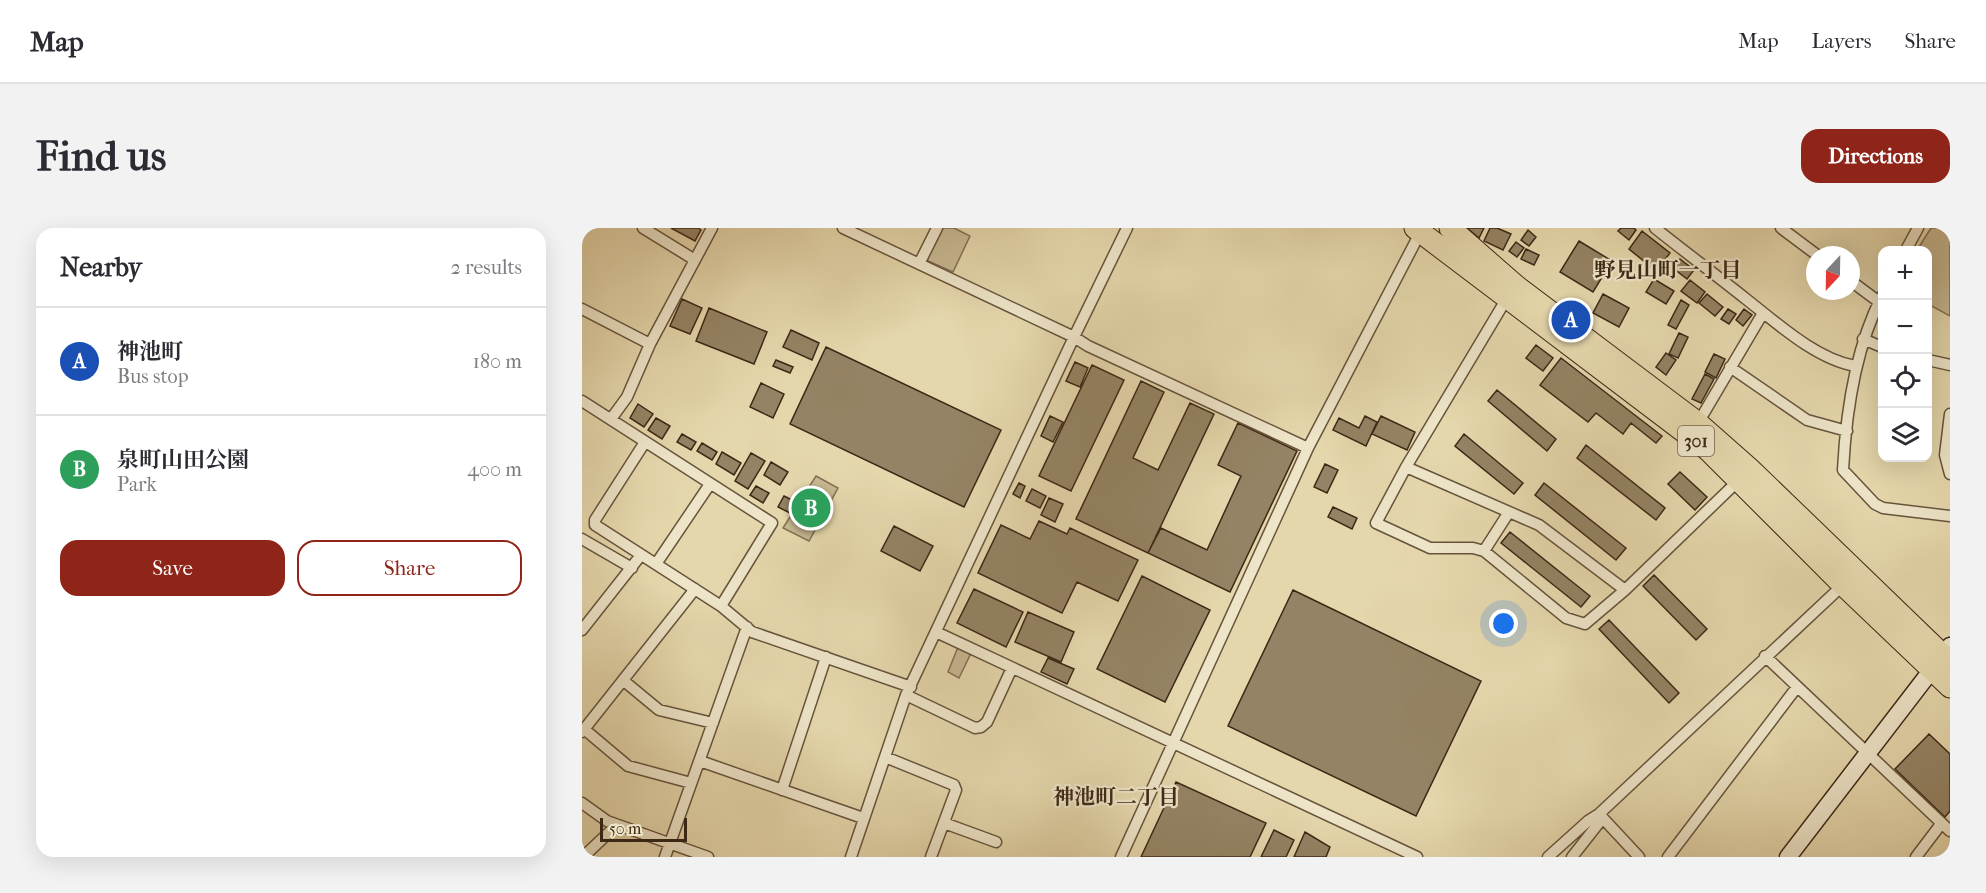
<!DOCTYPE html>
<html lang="en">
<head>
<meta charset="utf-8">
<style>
	body { margin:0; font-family:"IM FELL French Canon","Noto Serif JP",serif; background:#f2f2f3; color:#2b2b33 }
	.controls { position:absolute; right:18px; top:18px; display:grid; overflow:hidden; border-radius:12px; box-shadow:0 6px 24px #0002 }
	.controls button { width:54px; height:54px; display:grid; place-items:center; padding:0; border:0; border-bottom:2px solid #e1e1e2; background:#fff; color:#2b2b33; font:30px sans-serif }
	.compass { position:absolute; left:1224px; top:18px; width:54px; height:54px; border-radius:50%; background:#fff; box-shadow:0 6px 24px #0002; rotate:202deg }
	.scale { position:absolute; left:18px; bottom:15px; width:87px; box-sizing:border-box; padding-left:6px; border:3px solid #3d2816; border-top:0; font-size:16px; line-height:21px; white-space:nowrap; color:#3d2816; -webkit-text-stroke:4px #eee5c9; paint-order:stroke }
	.you { position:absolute; left:922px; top:396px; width:21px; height:21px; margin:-15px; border:4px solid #fff; border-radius:50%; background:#1a73e8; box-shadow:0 0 0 9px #1a73e833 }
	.badge { display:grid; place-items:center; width:39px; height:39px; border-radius:50%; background:#8f2418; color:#fff; font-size:20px; font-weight:700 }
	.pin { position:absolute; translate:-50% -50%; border:3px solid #fff; box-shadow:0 2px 6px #0006 }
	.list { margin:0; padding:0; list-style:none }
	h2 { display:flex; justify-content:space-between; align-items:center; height:78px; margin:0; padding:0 24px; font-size:26px }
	h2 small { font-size:20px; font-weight:400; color:#7c7c81 }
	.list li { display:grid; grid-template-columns:39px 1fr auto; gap:18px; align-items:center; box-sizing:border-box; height:108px; padding:0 24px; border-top:2px solid #e1e1e2 }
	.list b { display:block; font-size:22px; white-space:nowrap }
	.list p { margin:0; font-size:20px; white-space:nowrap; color:#7c7c81 }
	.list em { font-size:20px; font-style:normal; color:#7c7c81 }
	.actions { display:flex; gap:12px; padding:18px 24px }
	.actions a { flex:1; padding:14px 0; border:2px solid #8f2418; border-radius:18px; text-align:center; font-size:21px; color:#8f2418 }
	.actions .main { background:#8f2418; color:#fff }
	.icon { flex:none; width:33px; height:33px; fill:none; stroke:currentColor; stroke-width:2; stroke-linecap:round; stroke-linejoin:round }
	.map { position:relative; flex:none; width:1368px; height:629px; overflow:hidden; border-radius:18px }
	header { display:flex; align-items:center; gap:36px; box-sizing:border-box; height:84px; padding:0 30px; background:#fff; border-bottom:2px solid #e1e1e2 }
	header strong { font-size:28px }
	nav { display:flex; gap:33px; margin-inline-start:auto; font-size:21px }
	.intro { display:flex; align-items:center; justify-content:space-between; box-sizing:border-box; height:144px; padding:0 36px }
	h1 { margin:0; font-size:42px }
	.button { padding:15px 27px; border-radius:18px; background:#8f2418; color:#fff; font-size:21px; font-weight:700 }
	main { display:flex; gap:36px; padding:0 36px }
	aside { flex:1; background:#fff; border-radius:18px; box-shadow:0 6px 24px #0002 }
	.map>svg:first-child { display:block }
	.green { fill:#c8b992; stroke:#827054; stroke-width:1.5 }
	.building { fill:#948364; stroke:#3d2816; stroke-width:1.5 }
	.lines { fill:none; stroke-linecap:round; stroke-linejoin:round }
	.street-casing { stroke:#67543c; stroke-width:13 }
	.secondary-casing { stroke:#3d2816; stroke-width:19 }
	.highway-casing { stroke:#3d2816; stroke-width:23 }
	.street { stroke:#eee5c9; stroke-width:10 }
	.secondary { stroke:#eee5c9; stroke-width:16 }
	.highway { stroke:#e5d7ac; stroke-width:21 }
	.labels { text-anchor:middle; stroke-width:4.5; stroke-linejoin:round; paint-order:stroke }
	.shield { fill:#eee5c9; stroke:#72614c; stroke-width:1.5 }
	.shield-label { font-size:18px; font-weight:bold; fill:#3d2816 }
	.neighbourhood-label { font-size:21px; font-weight:bold; fill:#3d2816; stroke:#eee5c9 }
</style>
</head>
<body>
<header>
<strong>Map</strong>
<nav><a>Map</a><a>Layers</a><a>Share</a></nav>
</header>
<div class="intro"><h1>Find us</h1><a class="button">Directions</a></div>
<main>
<aside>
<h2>Nearby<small>2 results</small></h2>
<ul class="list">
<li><span class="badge" style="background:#1a4fb4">A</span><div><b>神池町</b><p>Bus stop</p></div><em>180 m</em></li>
<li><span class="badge" style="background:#2e9e5b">B</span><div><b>泉町山田公園</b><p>Park</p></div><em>400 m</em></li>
</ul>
<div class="actions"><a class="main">Save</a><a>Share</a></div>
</aside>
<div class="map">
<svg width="1368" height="629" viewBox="0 0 1368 629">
	<rect width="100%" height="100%" fill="#e5d7ac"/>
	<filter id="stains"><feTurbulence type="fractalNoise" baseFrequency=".00333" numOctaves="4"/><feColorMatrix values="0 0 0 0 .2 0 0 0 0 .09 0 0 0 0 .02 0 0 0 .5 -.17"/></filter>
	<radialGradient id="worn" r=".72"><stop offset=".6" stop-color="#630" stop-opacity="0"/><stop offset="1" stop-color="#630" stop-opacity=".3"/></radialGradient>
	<path class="green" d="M360,0H372L388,8L371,44L344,32Z
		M1349,0H1364L1368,3V88L1346,76V22H1335Z
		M234,248L256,260L227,313L201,300Z
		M376,419L389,425L377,450L366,444Z"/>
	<path class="building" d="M89,0H116L119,2L113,13Z
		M885,0H902L897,10Z
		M908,0H915L929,6L921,22L902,13Z
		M1039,0H1052L1054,2L1047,12L1036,3Z
		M946,2L954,9L947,18L939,12Z
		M1060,3L1088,25L1074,43L1047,21Z
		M997,13L1030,33L1011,64L978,44Z
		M934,14L942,20L935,29L927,23Z
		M944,21L957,27L952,37L939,31Z
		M1098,31L1112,42L1105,51L1091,40Z
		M1072,51L1092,63L1084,76L1064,64Z
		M1108,52L1123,64L1115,75L1099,63Z
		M1021,66L1047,80L1037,99L1011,85Z
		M1125,66L1141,79L1133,88L1117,75Z
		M100,71L120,80L108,106L88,98Z
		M1099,72L1107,77L1094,101L1086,97Z
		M127,80L185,104L172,136L114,113Z
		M1146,81L1154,86L1147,96L1139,91Z
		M1162,81L1170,87L1161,98L1154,92Z
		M209,102L237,115L230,132L201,119Z
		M1097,105L1106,109L1096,130L1087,126Z
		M954,117L971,130L961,143L944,130Z
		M244,119L419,202L382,279L208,196Z
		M1084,125L1094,132L1084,147L1074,139Z
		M1132,126L1143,131L1134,150L1123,144Z
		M979,130L1080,208L1074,215L1049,195L1041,206L1014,185L1006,194L958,157Z
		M194,132L211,139L208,145L191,138Z
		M493,134L506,140L498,159L484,153Z
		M510,137L542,152L489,263L457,248Z
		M1123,146L1132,151L1119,175L1110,171Z
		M559,153L582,164L551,230L576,242L608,175L632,186L566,325L494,291Z
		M179,155L202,166L191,190L168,179Z
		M915,162L974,211L965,223L906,173Z
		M56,176L71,186L62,199L48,190Z
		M468,188L481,194L471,214L459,208Z
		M783,188L795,194L784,218L751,202L757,190L777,200Z
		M799,188L833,204L825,222L790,206Z
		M74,190L88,198L80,211L66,202Z
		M656,195L715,223L648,364L566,325L579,300L625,322L659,248L636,237Z
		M100,206L114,214L109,222L95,214Z
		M882,206L941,255L932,266L873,218Z
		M120,215L135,224L130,232L115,223Z
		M1004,217L1083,280L1074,292L995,230Z
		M140,224L159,235L152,247L134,236Z
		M169,225L183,233L166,261L153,253Z
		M189,234L206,244L198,257L182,247Z
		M743,236L756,242L745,265L732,259Z
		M1098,244L1125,269L1113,282L1086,256Z
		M437,255L443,258L438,270L431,266Z
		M962,255L1044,320L1034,332L953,267Z
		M174,258L187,265L181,275L168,267Z
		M450,261L464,268L458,280L444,273Z
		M202,268L214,274L208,285L196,279Z
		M467,270L481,276L473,294L459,287Z
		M751,279L775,290L770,301L746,289Z
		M457,293L485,306L488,300L556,332L536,373L495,354L480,385L396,345L419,297L448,311Z
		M312,298L351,318L338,343L299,323Z
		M928,304L1008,368L999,379L919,315Z
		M1072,347L1125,401L1114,412L1061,358Z
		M560,348L628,382L583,474L515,441Z
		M392,361L441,384L424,419L375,395Z
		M711,362L899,453L834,588L646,498Z
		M446,384L492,404L479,434L433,414Z
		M1027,392L1097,465L1087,475L1017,401Z
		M466,430L492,441L485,456L459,444Z
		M1347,506L1368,526V583L1363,589L1313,541Z
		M594,554L684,595L668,629H559Z
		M692,602L712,612L704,629H679Z
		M723,604L748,619L744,629H712Z"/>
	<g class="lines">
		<defs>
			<path id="street" d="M61,0L113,32
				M261,0L492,109L506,118L726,220
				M1073,0C1103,24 1134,47 1164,71C1196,96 1234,131 1273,138
				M1199,0L1235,27
				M1324,22L1336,0
				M337,36L355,0
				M1269,53L1297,74
				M1300,68C1273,120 1264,184 1261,242L1293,276L1301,280L1368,288
				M925,70L824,239L794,295L848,320H891L902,323L984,390L1003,396L1043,362
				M0,81L68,116L130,0
				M1281,111L1300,119
				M1346,132L1368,137
				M1148,139L1225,192L1265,203
				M0,173L190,295L139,378
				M1368,186L1363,227L1368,246
				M29,191L45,169L68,116
				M1116,195L1181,85
				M63,214L13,292V297L139,378L170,404L329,459
				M824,239L957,297L1043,362L1156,253
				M0,311L50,340
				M902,323L927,284
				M74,336L128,256
				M0,402L59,327
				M354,404L835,629
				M1183,428L1368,603
				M42,453L77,482L131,495
				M324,467L393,500L399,499L405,494L430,440
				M2,501L46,538L109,555
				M0,504L113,361
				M303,529L372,557L374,562L349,629
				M118,533L281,590
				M200,562L244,429
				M0,575L25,593L126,629
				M1017,586L1057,629
				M362,595L414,614
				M1,629L35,597
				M83,629L165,399
				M269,629L324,467L492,109L545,0
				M539,629L726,220L838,5
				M966,629L1006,593L1017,586L1261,357
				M990,629L1020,591
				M1086,629L1215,459
				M1334,629L1359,596"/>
			<path id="secondary" d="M1206,629L1368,418"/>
			<path id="highway" d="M833,0L1126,222L1261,357L1368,459
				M868,0L933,57L1116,195L1167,240L1368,434"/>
		</defs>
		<use href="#street" class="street-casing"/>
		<use href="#secondary" class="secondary-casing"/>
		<use href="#highway" class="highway-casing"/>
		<use href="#street" class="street"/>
		<use href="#secondary" class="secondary"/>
		<use href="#highway" class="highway"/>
	</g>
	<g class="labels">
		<rect class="shield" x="1096" y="198" width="36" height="30" rx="4.5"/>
		<g class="shield-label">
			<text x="1114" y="219">301</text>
		</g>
		<g class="neighbourhood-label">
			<text x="1086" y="49">野見山町一丁目</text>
			<text x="534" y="576">神池町二丁目</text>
		</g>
	</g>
	<rect width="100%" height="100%" filter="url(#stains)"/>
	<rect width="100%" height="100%" fill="url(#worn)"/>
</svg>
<div class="controls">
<button>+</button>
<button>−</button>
<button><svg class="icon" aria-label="locate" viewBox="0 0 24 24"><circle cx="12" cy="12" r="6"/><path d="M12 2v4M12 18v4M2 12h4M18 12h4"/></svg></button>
<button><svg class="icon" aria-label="layers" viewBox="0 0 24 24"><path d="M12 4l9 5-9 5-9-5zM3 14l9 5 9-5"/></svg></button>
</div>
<svg class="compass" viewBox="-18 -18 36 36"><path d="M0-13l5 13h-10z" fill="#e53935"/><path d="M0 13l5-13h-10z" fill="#7c7c81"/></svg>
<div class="scale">50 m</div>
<div class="you"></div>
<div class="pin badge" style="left:989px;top:92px;background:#1a4fb4">A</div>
<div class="pin badge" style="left:229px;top:280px;background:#2e9e5b">B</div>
</div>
</main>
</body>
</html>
